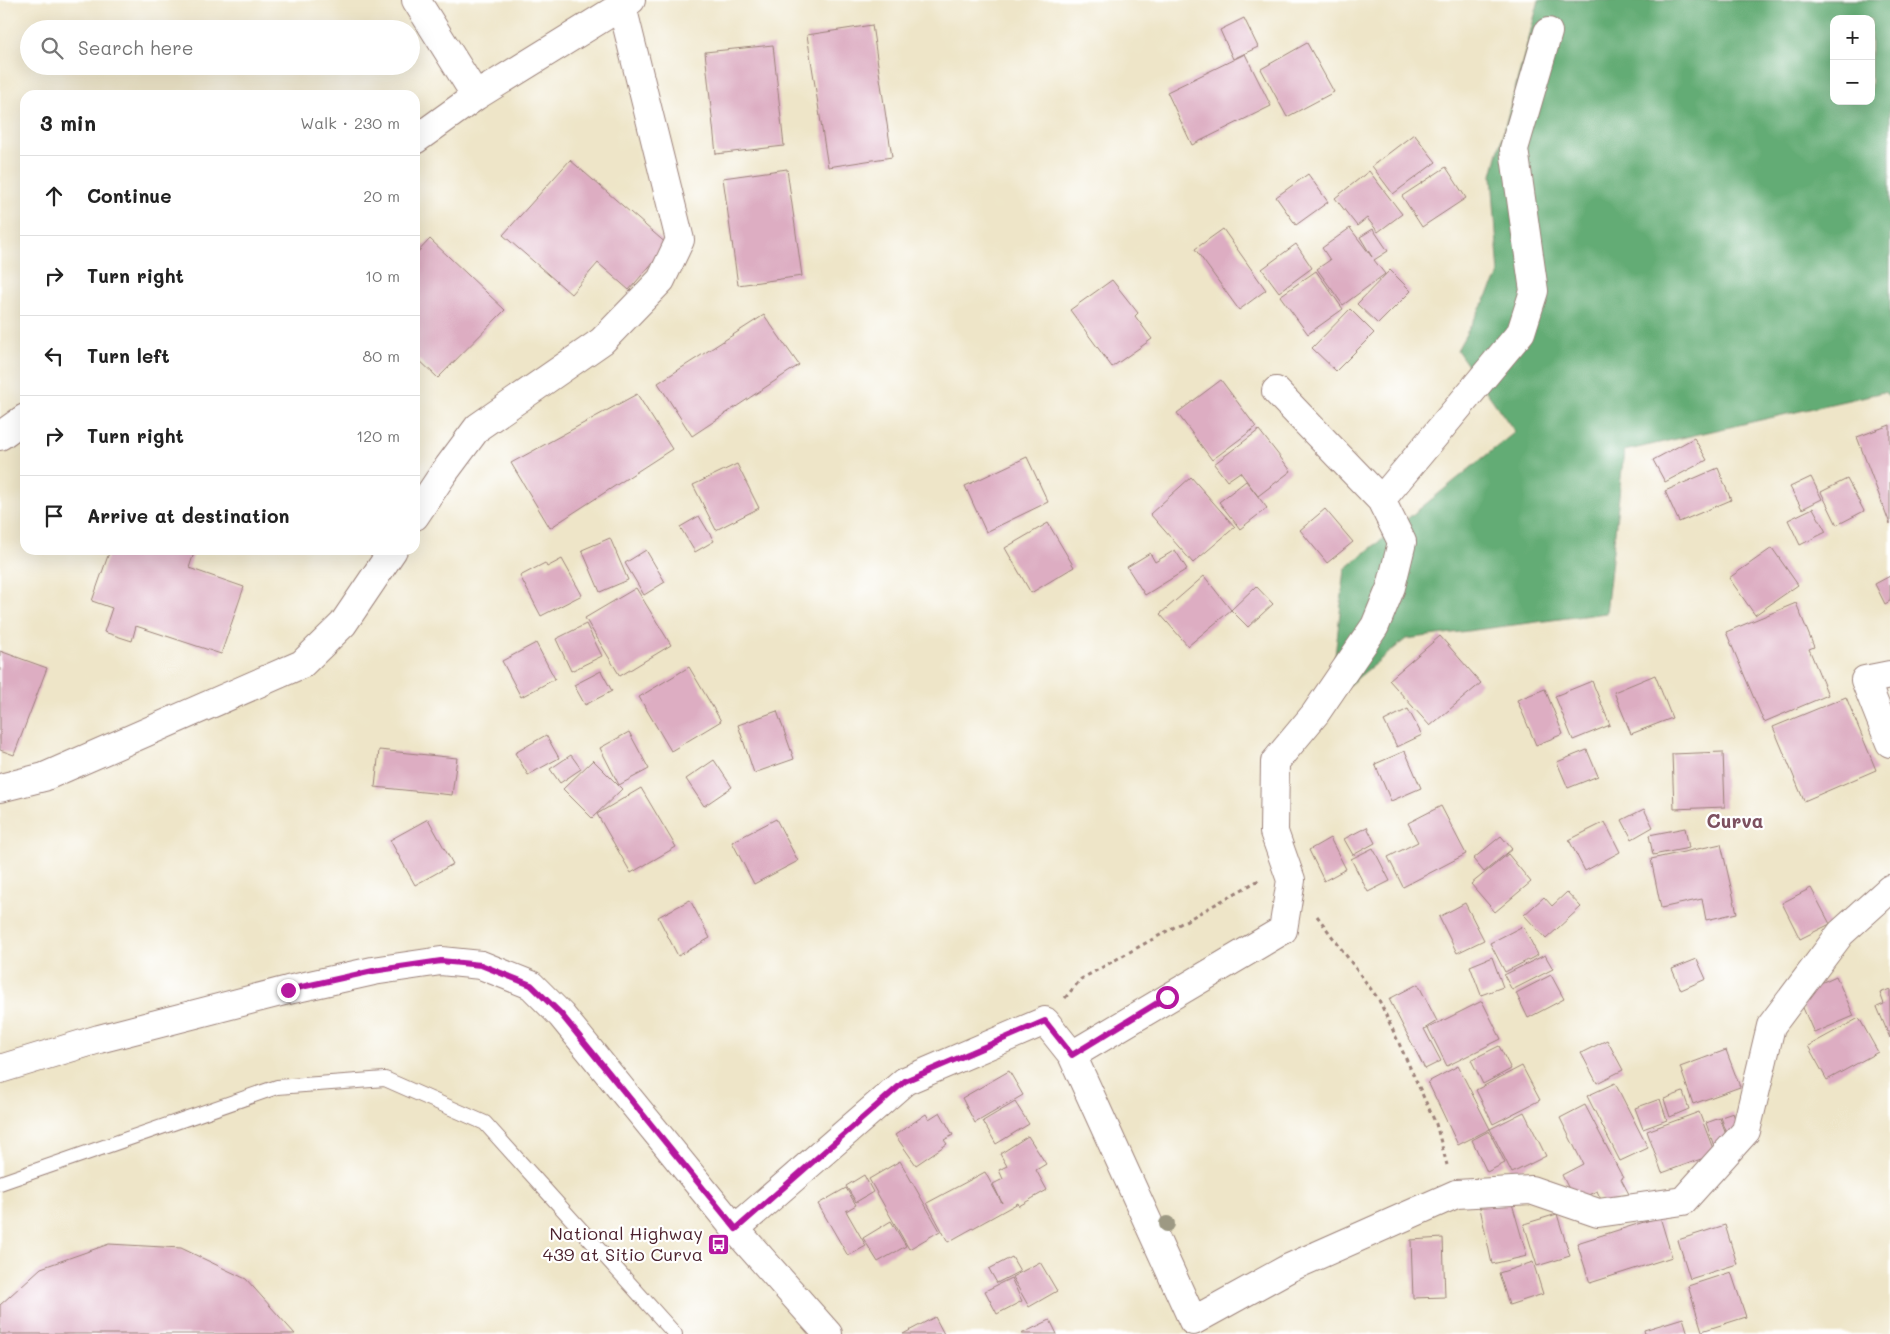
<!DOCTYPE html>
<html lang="en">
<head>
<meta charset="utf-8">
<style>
	body { margin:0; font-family:Mali,sans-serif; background:#f2f2f2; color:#222 }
	.controls { position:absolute; right:15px; top:15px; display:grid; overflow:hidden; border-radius:10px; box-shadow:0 5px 20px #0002 }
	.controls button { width:45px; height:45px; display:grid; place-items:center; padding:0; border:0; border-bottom:1px solid #e0e0e0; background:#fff; color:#222; font:25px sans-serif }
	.stop { position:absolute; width:15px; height:15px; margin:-11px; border:4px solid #b5179e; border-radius:50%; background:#fff }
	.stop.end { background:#b5179e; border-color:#fff; box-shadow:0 1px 5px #0008 }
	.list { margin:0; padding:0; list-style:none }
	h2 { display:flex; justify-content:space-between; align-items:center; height:65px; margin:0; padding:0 20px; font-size:21px }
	h2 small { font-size:16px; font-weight:400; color:#767676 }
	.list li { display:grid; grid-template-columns:32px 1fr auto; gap:15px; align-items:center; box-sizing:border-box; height:80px; padding:0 20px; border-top:1px solid #e0e0e0 }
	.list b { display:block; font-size:19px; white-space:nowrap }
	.list em { font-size:16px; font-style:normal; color:#767676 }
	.icon { flex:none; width:28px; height:28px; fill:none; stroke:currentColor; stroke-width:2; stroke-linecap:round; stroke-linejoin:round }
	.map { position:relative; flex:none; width:1890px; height:1334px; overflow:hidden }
	.search { position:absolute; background:#fff; box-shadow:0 5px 20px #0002; left:20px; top:20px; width:400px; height:55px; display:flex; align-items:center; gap:12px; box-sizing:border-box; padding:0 18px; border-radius:28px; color:#767676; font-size:19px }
	.panel { position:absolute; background:#fff; box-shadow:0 5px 20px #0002; left:20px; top:90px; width:400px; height:465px; border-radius:15px }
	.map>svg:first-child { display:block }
	.forest { fill:#64ac74; stroke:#576650; fill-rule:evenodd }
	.building { fill:#ddadc2 }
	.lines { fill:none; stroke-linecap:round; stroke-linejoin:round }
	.service-casing { stroke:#9c827a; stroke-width:16 }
	.minor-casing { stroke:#9c827a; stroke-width:30 }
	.primary-casing { stroke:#9c827a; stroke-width:30 }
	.path { stroke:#9c827a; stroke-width:3; stroke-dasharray:4 4; stroke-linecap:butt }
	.service { stroke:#fff; stroke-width:14 }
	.minor { stroke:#fff; stroke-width:28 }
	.primary { stroke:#fff; stroke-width:28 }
	.tree { fill:#9d9983 }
	.route { stroke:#b5179e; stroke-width:6 }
	.labels { text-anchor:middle; stroke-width:4.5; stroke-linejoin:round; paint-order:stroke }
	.poi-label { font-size:18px; fill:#4a1f2b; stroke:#fff; text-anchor:end }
	.neighbourhood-label { font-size:19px; font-weight:bold; fill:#7d5160; stroke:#fff }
</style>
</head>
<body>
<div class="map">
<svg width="1890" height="1334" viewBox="0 0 1890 1334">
	<rect width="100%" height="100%" fill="#fff"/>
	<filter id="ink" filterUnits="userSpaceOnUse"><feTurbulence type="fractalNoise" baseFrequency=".02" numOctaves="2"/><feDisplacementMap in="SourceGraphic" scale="10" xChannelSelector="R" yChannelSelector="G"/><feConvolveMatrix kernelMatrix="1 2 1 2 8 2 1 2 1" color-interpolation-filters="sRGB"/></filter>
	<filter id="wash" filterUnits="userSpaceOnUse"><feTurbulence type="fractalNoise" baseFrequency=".0096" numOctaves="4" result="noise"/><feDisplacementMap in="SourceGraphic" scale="20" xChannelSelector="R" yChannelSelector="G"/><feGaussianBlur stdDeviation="1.12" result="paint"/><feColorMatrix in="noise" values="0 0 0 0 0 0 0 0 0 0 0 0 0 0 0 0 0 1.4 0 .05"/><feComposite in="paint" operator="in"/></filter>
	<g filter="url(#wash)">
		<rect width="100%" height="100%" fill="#eee5c8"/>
		<path class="forest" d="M1539,0H1890V397L1884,392L1624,451L1606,613L1406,639L1330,700L1345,569L1515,432L1457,350L1499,275L1492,175ZM1834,19H1871V101H1834Z"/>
		<g id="blocks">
			<path class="building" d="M1244,18L1258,47L1233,59L1220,30Z
				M872,25L892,157L828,167L807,35Z
				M1307,43L1334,92L1287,117L1261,69Z
				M773,45L784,146L716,154L705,52Z
				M1245,54L1271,106L1192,145L1167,92Z
				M1414,134L1436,162L1393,194L1372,166Z
				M570,160L668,245L629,290L598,263L571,294L503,235Z
				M1446,167L1466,198L1422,227L1402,196Z
				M787,169L802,276L738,285L723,178Z
				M1369,171L1402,214L1378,232L1367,218L1357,226L1335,198Z
				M1308,174L1328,202L1296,225L1276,197Z
				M1350,228L1372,257L1360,237L1373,229L1388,251L1374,260L1385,274L1343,305L1317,269L1330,260L1322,248Z
				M1223,229L1266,290L1239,310L1195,249Z
				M430,239L505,310L438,378L415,356V255Z
				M1296,244L1312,268L1279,292L1262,269Z
				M1390,270L1411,291L1378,324L1357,304Z
				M1316,271L1343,309L1308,334L1280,296Z
				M1112,280L1138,313L1135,316L1152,339L1112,367L1070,310Z
				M1350,309L1374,333L1336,371L1312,348Z
				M764,315L799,365L692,436L658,383Z
				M1221,380L1256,427L1212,460L1177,413Z
				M637,394L672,449L550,528L511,463Z
				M1890,425V524L1857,437Z
				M1259,430L1291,471L1258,496L1240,472L1227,481L1214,464Z
				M1694,438L1707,460L1665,482L1653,460Z
				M1027,457L1048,502L986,532L965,486Z
				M737,464L759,508L716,530L693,485Z
				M1718,468L1731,500L1679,522L1665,491Z
				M1191,477L1235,527L1193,563L1150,514Z
				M1811,477L1822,499L1802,509L1790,487Z
				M1847,479L1864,511L1837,525L1821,492Z
				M1246,481L1267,508L1240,529L1219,502Z
				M1813,508L1826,532L1800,545L1788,520Z
				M1325,509L1353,542L1327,563L1300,530Z
				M699,516L714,541L695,552L680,527Z
				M1048,523L1074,567L1031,593L1005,548Z
				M610,538L628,580L600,592L582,550Z
				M1772,548L1798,585L1755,615L1729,578Z
				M110,550H195L189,568L244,587L221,654L136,626L132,641L104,632L112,608L92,601Z
				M646,550L665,582L644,595L625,563Z
				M1175,550L1187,569L1145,595L1127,567L1150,553L1155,562Z
				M562,559L582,595L541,616L520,576L545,563L547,567Z
				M1204,576L1231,610L1188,646L1160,614Z
				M1890,576V601L1885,604L1875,584Z
				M1256,586L1273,604L1248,627L1231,610Z
				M636,588L671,645L620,676L585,618Z
				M1796,603L1814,647L1809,649L1828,695L1764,722L1726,632Z
				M586,624L602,656L571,671L556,639Z
				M1440,636L1481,683L1430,726L1389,680Z
				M536,643L555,679L521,697L502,661Z
				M0,651L47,668L14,755L0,750Z
				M689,667L721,721L671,751L639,697Z
				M601,671L612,691L585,705L574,685Z
				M1655,675L1672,718L1631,734L1614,692Z
				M1592,681L1610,725L1573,740L1555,696Z
				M1545,689L1563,734L1536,745L1517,700Z
				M1846,697L1876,770L1804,801L1773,727Z
				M1408,709L1422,735L1397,747L1384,721Z
				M777,711L794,759L754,773L738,725Z
				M629,732L649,769L619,785L600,748Z
				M546,735L559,758L528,775L515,753Z
				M379,750L457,758L452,795L375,787Z
				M1587,750L1598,776L1568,788L1557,762Z
				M1405,751L1421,788L1391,801L1375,764Z
				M1723,752L1725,807L1674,809L1672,754Z
				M571,755L581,769L560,783L550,769Z
				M593,760L622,789L592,818L563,789Z
				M714,760L732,787L704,806L686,779Z
				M641,788L676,847L631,873L597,814Z
				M1441,806L1466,854L1403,887L1388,857L1418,842L1408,823Z
				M1644,809L1653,827L1632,839L1622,820Z
				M428,819L453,864L415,885L390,840Z
				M776,819L798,861L754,884L732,842Z
				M1605,822L1620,852L1585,871L1569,840Z
				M1367,827L1375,843L1353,855L1344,839Z
				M1685,828L1689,848L1653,855L1649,835Z
				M1501,836L1512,849L1484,872L1473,859Z
				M1330,838L1346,869L1324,881L1309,850Z
				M1721,844L1737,913L1706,920L1702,899L1661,908L1651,859Z
				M1373,848L1390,881L1368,892L1351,859Z
				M1508,854L1531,882L1495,912L1471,884Z
				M1811,888L1830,924L1800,939L1782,903Z
				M1567,892L1581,907L1546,939L1524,915L1544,897L1552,906Z
				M690,900L710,938L678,956L658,917Z
				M1465,903L1484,940L1457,953L1439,917Z
				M1523,926L1538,955L1505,972L1490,943Z
				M1545,955L1553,969L1512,990L1504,975Z
				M1492,957L1503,987L1481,995L1470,966Z
				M1697,959L1706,979L1681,990L1672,969Z
				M1551,975L1564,999L1528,1018L1516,993Z
				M1836,976L1854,1016L1814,1033L1797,994Z
				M1418,984L1437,1021L1424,1029L1441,1061L1425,1069L1389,999Z
				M1890,989V1038L1877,1007L1884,1004L1880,993Z
				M1482,1001L1501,1039L1447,1066L1428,1028Z
				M1859,1018L1878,1052L1827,1080L1808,1046Z
				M1607,1040L1623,1070L1597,1083L1581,1053Z
				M1499,1046L1511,1069L1483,1084L1471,1060Z
				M1726,1050L1740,1087L1693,1104L1680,1067Z
				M1458,1066L1490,1129L1524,1112L1546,1156L1512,1173L1490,1129L1458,1145L1428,1082Z
				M1522,1066L1540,1100L1493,1124L1476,1090Z
				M1009,1071L1023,1095L975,1123L962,1098Z
				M1615,1083L1648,1148L1620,1161L1587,1096Z
				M1683,1092L1689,1109L1670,1117L1664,1099Z
				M1660,1099L1667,1120L1643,1129L1635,1108Z
				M1015,1102L1029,1124L996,1144L983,1121Z
				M1585,1105L1623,1178L1621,1179L1629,1194L1604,1206L1597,1191L1575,1201L1562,1175L1583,1164L1560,1118Z
				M940,1112L953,1135L944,1140L947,1144L916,1165L895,1135L926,1114L929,1119Z
				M1699,1112L1715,1154L1662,1173L1647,1131Z
				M1733,1113L1740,1132L1728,1137L1721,1117Z
				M1720,1118L1730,1146L1716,1152L1706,1123Z
				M1489,1131L1505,1163L1487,1172L1472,1140Z
				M1028,1136L1046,1164L1036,1170L1047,1190L1019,1206L1018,1203L948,1242L927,1203L985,1172L1002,1203L993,1184L1003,1179L999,1170L1007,1166L1000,1154Z
				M900,1161L940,1231L909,1249L869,1179Z
				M864,1175L873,1192L856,1202L846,1186Z
				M846,1188L856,1205L846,1211L866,1246L848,1256L818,1204Z
				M1477,1194L1511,1200L1527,1256L1492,1264Z
				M1557,1214L1570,1256L1537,1266L1524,1224Z
				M1660,1217L1672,1257L1590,1283L1577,1243Z
				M891,1221L906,1246L878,1262L863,1238Z
				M1725,1225L1737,1264L1690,1279L1678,1240Z
				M1443,1238L1445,1297L1413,1298L1411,1240Z
				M109,1244L181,1248L246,1279L295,1334H0V1305L41,1268Z
				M1012,1257L1020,1271L997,1283L989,1269Z
				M1040,1262L1057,1291L1029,1307L1012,1277Z
				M1533,1262L1543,1294L1509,1305L1499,1273Z
				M1731,1272L1746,1317L1702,1331L1688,1286Z
				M1011,1278L1022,1301L997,1314L985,1291Z
				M935,1317L944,1334H903Z
				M1683,1318L1688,1334H1645L1644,1330Z
				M1050,1320L1057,1334H1021Z"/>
		</g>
	</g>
	<g filter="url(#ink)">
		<use href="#blocks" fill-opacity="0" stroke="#9c827a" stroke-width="1"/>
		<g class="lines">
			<defs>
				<path id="service" d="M0,1183L277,1087L385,1079L485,1123L675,1334"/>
				<path id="minor" d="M416,0L476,96
					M415,140L476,96L631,0
					M0,436L25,418
					M1381,500L1521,332L1534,291L1514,149L1548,32
					M415,516L443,474L478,427L602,341L661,280L680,240L622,6
					M1890,675L1865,680L1890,743
					M0,788L44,777L302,664L343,624L393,550
					M1072,1055L1283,930L1291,880L1274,832L1275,762L1315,714L1375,626L1391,587L1402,542L1381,500L1276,391
					M735,1229L905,1081L1045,1021L1072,1055L1193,1321L1289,1268L1456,1194L1531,1190L1598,1213L1683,1201L1746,1131L1771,1026L1841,933L1890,889"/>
				<path id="primary" d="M0,1069L99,1039L288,990L373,971L441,961L481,965L531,985L561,1015L735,1229L828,1334"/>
			</defs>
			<use href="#service" class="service-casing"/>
			<use href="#minor" class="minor-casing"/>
			<use href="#primary" class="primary-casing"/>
			<path class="path" d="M1317,916L1379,1000L1436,1124L1447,1165
				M1065,998L1081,979L1259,880"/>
			<use href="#service" class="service"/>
			<use href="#minor" class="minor"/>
			<use href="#primary" class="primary"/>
		</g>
		<circle class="tree" cx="1167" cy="1224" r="8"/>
	</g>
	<g class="lines" filter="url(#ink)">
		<path class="route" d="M288,990L373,971L441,961L481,965L531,985L561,1014L736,1229L905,1081L1045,1021L1072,1055L1167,997"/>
	</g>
	<defs>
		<symbol id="bus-square" viewBox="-11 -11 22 22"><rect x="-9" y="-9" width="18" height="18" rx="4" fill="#b5179e" stroke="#fff"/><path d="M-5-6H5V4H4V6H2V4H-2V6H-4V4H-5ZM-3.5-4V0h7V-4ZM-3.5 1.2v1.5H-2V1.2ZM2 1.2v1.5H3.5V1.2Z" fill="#fff"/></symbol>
	</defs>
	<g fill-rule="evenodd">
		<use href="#bus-square" x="706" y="1232" width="25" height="25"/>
	</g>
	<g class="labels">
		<g class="poi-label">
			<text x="703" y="1240">National Highway<tspan x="703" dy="21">439 at Sitio Curva</tspan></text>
		</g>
		<g class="neighbourhood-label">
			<text x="1735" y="828">Curva</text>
		</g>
	</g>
</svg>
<div class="controls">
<button>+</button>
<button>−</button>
</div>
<div class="stop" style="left:1167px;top:997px"></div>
<div class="stop end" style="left:288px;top:990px"></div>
<div class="search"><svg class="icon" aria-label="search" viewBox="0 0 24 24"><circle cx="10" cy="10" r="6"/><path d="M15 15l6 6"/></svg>Search here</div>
<section class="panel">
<h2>3 min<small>Walk · 230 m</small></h2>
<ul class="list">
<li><svg class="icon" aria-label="ahead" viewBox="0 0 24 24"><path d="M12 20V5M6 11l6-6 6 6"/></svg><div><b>Continue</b></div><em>20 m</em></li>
<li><svg class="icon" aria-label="right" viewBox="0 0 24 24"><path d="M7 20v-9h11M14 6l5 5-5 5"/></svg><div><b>Turn right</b></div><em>10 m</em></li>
<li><svg class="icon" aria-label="left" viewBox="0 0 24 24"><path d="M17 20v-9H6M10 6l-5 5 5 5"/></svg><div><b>Turn left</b></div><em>80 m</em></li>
<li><svg class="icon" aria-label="right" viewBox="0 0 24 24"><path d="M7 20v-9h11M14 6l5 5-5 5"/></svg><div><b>Turn right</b></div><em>120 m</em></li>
<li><svg class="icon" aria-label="arrive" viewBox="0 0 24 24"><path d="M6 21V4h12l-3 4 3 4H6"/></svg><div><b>Arrive at destination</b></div></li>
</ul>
</section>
</div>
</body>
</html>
